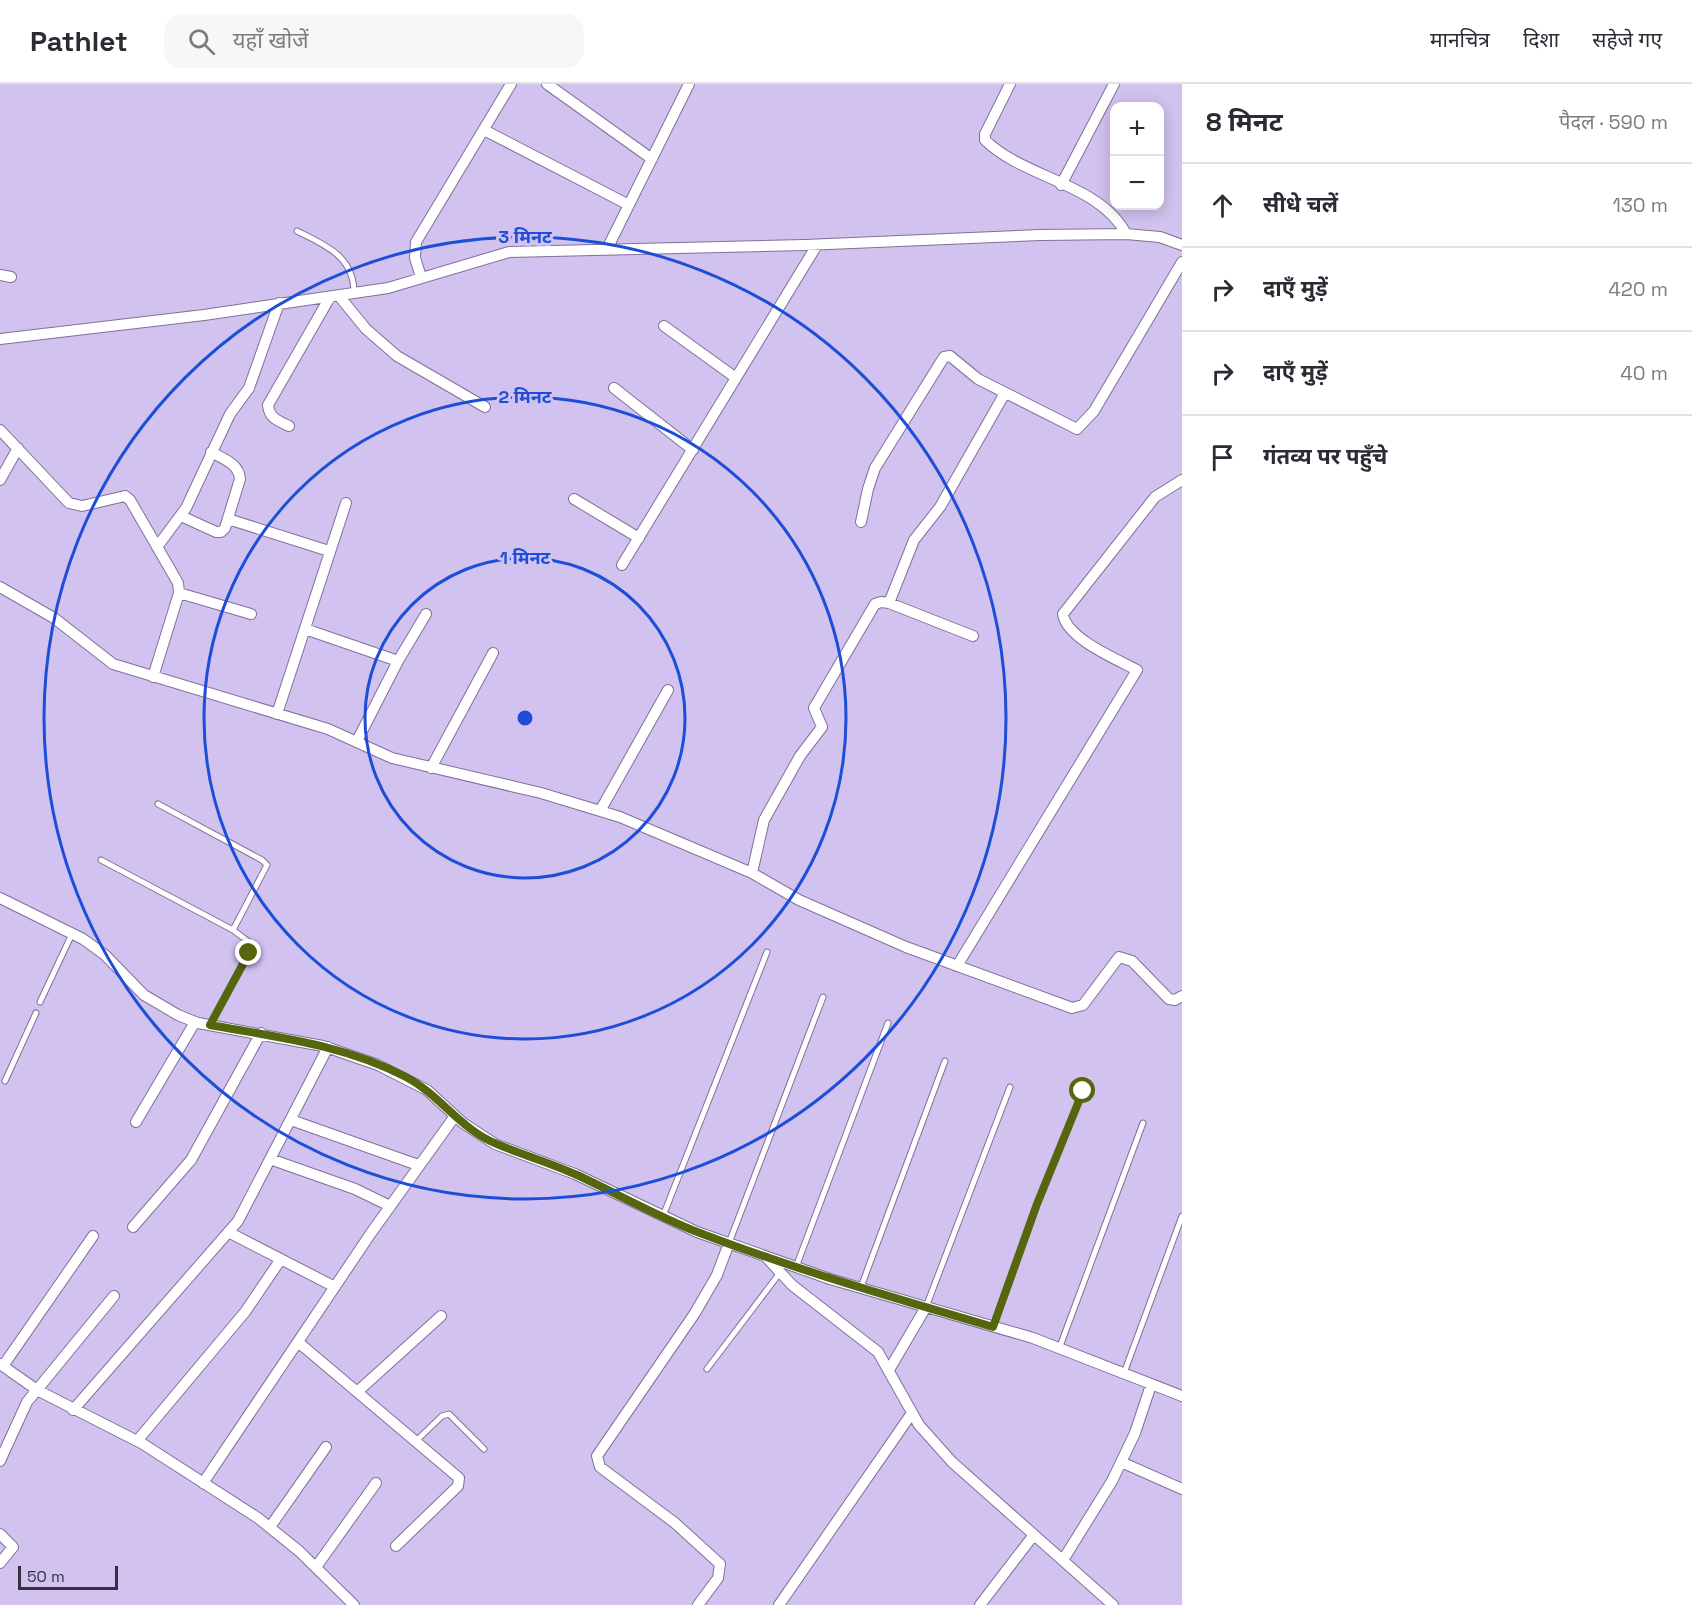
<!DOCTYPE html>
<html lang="hi">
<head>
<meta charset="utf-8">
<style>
	body { margin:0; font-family:"Space Grotesk","Noto Sans Devanagari",sans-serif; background:#f7f7f7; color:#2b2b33 }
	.controls { position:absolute; right:18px; top:18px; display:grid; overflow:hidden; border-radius:12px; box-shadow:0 3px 15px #0003 }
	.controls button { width:54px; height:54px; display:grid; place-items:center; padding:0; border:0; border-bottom:2px solid #e1e1e2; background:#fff; color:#2b2b33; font:30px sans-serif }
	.scale { position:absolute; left:18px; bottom:15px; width:100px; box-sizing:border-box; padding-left:6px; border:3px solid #352f41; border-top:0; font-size:16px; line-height:21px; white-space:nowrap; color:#352f41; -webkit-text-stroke:4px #d1c2ef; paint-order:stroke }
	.stop { position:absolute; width:18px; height:18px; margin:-14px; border:4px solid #55660f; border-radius:50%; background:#fff }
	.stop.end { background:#55660f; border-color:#fff; box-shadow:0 2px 6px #0008 }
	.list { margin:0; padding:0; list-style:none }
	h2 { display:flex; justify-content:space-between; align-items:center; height:78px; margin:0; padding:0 24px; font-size:26px }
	h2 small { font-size:20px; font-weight:400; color:#7c7c81 }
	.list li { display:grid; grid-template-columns:39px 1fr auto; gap:18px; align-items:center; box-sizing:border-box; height:84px; padding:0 24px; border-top:2px solid #e1e1e2 }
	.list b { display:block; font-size:22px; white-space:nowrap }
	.list em { font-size:20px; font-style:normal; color:#7c7c81 }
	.icon { flex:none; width:33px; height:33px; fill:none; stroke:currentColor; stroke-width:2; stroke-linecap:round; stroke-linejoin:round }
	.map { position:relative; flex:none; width:1182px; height:1521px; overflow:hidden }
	header { display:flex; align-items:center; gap:36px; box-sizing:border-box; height:84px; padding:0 30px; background:#fff; border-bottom:2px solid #e1e1e2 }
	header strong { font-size:28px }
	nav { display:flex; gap:33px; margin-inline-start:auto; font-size:21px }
	.search { width:420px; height:54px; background:#f7f7f7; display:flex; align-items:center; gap:15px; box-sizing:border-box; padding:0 21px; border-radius:18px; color:#7c7c81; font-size:22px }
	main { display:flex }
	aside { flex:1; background:#fff }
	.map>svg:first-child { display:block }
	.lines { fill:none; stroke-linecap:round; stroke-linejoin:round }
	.service-casing { stroke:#7f7199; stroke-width:7 }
	.minor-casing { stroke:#7f7199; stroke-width:12 }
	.service { stroke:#fff; stroke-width:5 }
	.minor { stroke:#fff; stroke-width:10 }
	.route { stroke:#55660f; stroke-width:8 }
	.ring { fill:none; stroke:#1d4ed8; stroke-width:3 }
	.centre { fill:#1d4ed8; stroke:#d1c2ef; stroke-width:3 }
	.ring-label { font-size:18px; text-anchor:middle; font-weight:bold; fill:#1d4ed8; stroke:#d1c2ef; stroke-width:6; stroke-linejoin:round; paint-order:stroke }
</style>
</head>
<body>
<header>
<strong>Pathlet</strong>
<div class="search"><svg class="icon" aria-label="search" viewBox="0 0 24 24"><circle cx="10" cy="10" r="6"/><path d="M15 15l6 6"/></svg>यहाँ खोजें</div>
<nav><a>मानचित्र</a><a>दिशा</a><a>सहेजे गए</a></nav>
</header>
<main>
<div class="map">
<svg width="1182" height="1521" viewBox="0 0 1182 1521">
	<rect width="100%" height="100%" fill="#d1c2ef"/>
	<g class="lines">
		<defs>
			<path id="service" d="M297,147C325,161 354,172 354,209
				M158,720L262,776L267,781L233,846L249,858V869L210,941
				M101,776L233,846
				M40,918L72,850
				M5,997L36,929
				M663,1132L767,868
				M729,1159L823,913
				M796,1183L888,939
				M861,1203L945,977
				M926,1223L1010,1003
				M993,1243L1037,1120L1083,1007
				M1059,1265L1143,1039
				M707,1285L779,1190
				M1124,1289L1182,1132
				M416,1357L442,1332L449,1330L484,1365"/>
			<path id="minor" d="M547,0L652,75
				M1010,0L985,50V56C1023,94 1101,100 1126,150
				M484,46L629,121
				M1061,101L1114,0
				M607,165L689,0
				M0,191L11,193
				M421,193L415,174L416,158L511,0
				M339,212L366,245L397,272L485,323
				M664,242L736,294
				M0,255L204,231L388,204L509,168L805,161L1040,151L1126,150L1160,153L1182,161
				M614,304L693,366
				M289,342C278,337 269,334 268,321L330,213
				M0,346L69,419L82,422L125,412L130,416L178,499L179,509L153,593
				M0,396L18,364
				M574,415L639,454
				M181,432L216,448H221L225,444L240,395C239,380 224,375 211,368
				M228,435L329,467
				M861,438L868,405L875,384L944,273L950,272L978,295L1077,345L1094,327L1182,178
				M157,463L186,424L230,330L249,304L279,219
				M622,481L817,161
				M0,503L54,534L113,580L328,645L392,674L541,709L620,733L752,789L799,816L906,863L1072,924L1083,921L1119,873L1132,877L1169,915L1175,916L1182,912
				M179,509L251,530
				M889,519L914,456L940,423L1005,309
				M305,545L398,577
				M277,630L346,419
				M357,657L398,577L426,530
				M431,684L493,569
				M600,727L668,606
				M752,789L764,736L800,672L822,643L814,624L875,520L881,518L889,519L973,552
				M0,814L83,855L105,871L144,911L178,931L198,939L323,962L378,981L427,1006L463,1039L495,1060L575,1090L697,1148L830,1195L1033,1254L1182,1312
				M957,882L1137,586C1116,575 1066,554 1063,530L1155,413L1182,396
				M291,1036L418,1081
				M136,1038L195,938
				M270,1075L355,1105L390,1122
				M133,1143L191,1076L261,949
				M230,1149L335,1203
				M765,1172L792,1201L878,1268L919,1341L952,1378L1113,1521
				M298,1258L459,1394L458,1402L396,1462
				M0,1280L37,1306L143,1360L258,1434L299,1467L354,1521
				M3,1282L93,1152
				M889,1286L926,1223
				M357,1308L441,1232
				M73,1326L238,1137L328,963
				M137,1357L245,1228L281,1175
				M0,1377L27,1318L114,1212
				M1121,1378L1182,1405
				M203,1399L371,1149L455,1032
				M270,1443L326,1363
				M0,1450L13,1463L0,1479
				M1063,1476L1112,1397L1135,1349L1151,1301
				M316,1483L376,1399
				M698,1521L718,1494L720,1480L675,1439L600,1383L597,1372L695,1229L717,1191L729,1159
				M779,1521L912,1329
				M980,1521L1033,1452"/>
		</defs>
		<use href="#service" class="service-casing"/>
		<use href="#minor" class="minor-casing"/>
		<use href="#service" class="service"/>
		<use href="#minor" class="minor"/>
	</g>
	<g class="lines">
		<path class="route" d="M249,869L210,941C277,953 345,961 406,993C440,1011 461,1046 497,1060C523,1071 551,1079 577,1091C618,1110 658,1133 700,1149C796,1186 895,1214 993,1243L1037,1120L1083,1007"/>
	</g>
	<g class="ring">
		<circle cx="525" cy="634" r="160"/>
		<circle cx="525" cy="634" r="321"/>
		<circle cx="525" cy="634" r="481"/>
	</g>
	<circle cx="525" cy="634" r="9" class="centre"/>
	<g class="ring-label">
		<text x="525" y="159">3 मिनट</text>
		<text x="525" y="319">2 मिनट</text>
		<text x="525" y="480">1 मिनट</text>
	</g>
</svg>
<div class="controls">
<button>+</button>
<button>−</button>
</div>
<div class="scale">50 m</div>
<div class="stop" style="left:1083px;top:1007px"></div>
<div class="stop end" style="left:249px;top:869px"></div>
</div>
<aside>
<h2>8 मिनट<small>पैदल · 590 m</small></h2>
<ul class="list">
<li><svg class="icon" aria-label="ahead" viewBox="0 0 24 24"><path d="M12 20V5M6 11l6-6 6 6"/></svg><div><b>सीधे चलें</b></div><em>130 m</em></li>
<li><svg class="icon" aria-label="right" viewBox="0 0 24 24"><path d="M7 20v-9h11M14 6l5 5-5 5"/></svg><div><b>दाएँ मुड़ें</b></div><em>420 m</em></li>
<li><svg class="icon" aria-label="right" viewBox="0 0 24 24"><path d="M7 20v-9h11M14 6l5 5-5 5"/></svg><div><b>दाएँ मुड़ें</b></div><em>40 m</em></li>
<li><svg class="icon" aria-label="arrive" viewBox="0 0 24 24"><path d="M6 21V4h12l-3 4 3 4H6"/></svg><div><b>गंतव्य पर पहुँचे</b></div></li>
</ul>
</aside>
</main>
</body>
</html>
